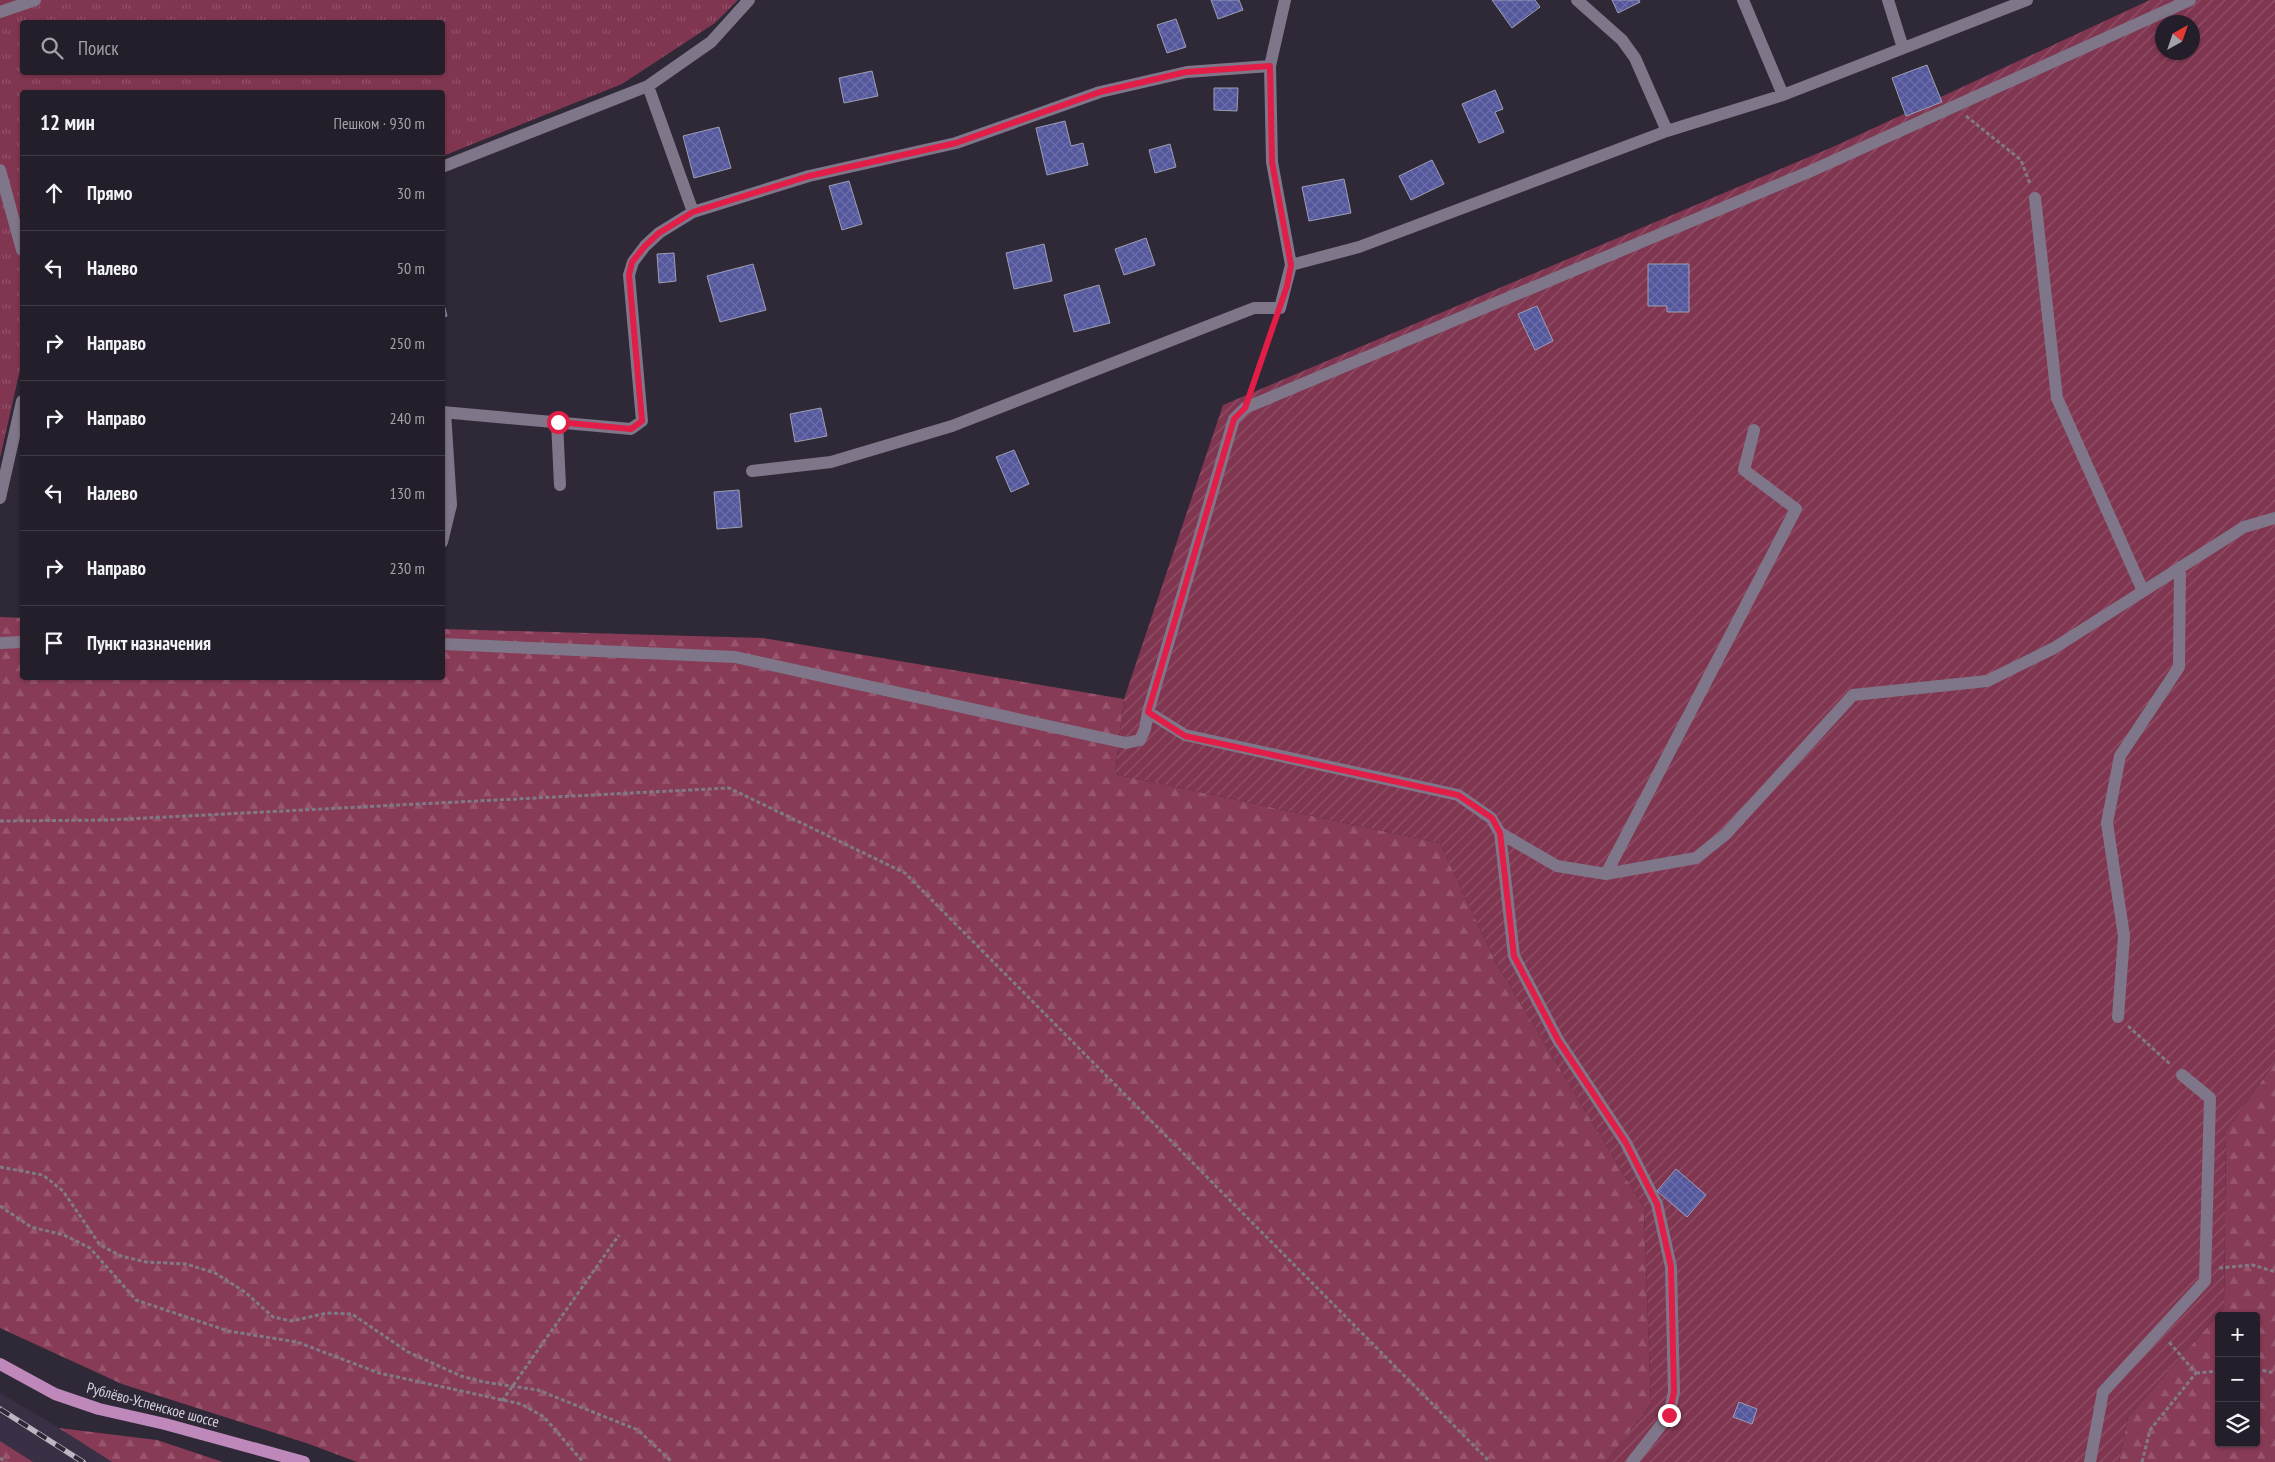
<!DOCTYPE html>
<html lang="ru">
<head>
<meta charset="utf-8">
<style>
	body { margin:0; font-family:"PT Sans Narrow",sans-serif; background:#2f2b35; color:#f1f3f6 }
	.controls { position:absolute; right:15px; bottom:15px; display:grid; overflow:hidden; border-radius:5px; box-shadow:0 1px 4px #0004 }
	.controls button { width:45px; height:45px; display:grid; place-items:center; padding:0; border:0; border-bottom:1px solid #403c46; background:#231e29; color:#f1f3f6; font:25px sans-serif }
	.compass { position:absolute; left:2155px; top:15px; width:45px; height:45px; border-radius:50%; background:#231e29; box-shadow:0 1px 4px #0004; rotate:40deg }
	.stop { position:absolute; width:15px; height:15px; margin:-11px; border:4px solid #e11d48; border-radius:50%; background:#fff }
	.stop.end { background:#e11d48; border-color:#fff; box-shadow:0 1px 5px #0008 }
	.list { margin:0; padding:0; list-style:none }
	h2 { display:flex; justify-content:space-between; align-items:center; height:65px; margin:0; padding:0 20px; font-size:21px }
	h2 small { font-size:16px; font-weight:400; color:#a3a2a8 }
	.list li { display:grid; grid-template-columns:32px 1fr auto; gap:15px; align-items:center; box-sizing:border-box; height:75px; padding:0 20px; border-top:1px solid #403c46 }
	.list b { display:block; font-size:19px; white-space:nowrap }
	.list em { font-size:16px; font-style:normal; color:#a3a2a8 }
	.icon { flex:none; width:28px; height:28px; fill:none; stroke:currentColor; stroke-width:2; stroke-linecap:round; stroke-linejoin:round }
	.map { position:relative; flex:none; width:2275px; height:1462px; overflow:hidden }
	.search { position:absolute; background:#231e29; box-shadow:0 1px 4px #0004; left:20px; top:20px; width:425px; height:55px; display:flex; align-items:center; gap:12px; box-sizing:border-box; padding:0 18px; border-radius:5px; color:#a3a2a8; font-size:19px }
	.panel { position:absolute; background:#231e29; box-shadow:0 1px 4px #0004; left:20px; top:90px; width:425px; height:590px; border-radius:5px }
	.map>svg:first-child { display:block }
	.built { fill:#3a3045 }
	.grass { fill:url(#grass-tufts); fill-rule:evenodd }
	.forest { fill:url(#forest-firs); fill-rule:evenodd }
	.garden { fill:url(#garden-furrows); fill-rule:evenodd }
	.building { fill:url(#building-cross-hatch); stroke:#9c9fb3 }
	.lines { fill:none; stroke-linecap:round; stroke-linejoin:round }
	.path { stroke:#807a87; stroke-width:3; stroke-dasharray:4 2.5; stroke-linecap:butt }
	.minor { stroke:#7f7689; stroke-width:12 }
	.major { stroke:#be89ba; stroke-width:12 }
	.rail-casing { stroke:#bdb7c3; stroke-width:5.5 }
	.rail { stroke:#2f2837; stroke-width:4; stroke-dasharray:11; stroke-linecap:butt }
	.route { stroke:#e11d48; stroke-width:6 }
	.labels { text-anchor:middle; stroke-width:4.5; stroke-linejoin:round; paint-order:stroke }
	.street-label { font-size:15px; fill:#d9d4df; stroke:#2f2837 }
</style>
</head>
<body>
<div class="map">
<svg width="2275" height="1462" viewBox="0 0 2275 1462">
	<defs>
		<pattern id="grass-tufts" width="24" height="20" patternUnits="userSpaceOnUse" patternTransform="scale(1.25)"><rect width="24" height="20" fill="#803650"/><path d="M3 7l-1-3M5 7V3M7 7l1-3M15 17l-1-3M17 17v-4M19 17l1-3" fill="none" stroke="#915269"/></pattern>
		<pattern id="forest-firs" width="22" height="20" patternUnits="userSpaceOnUse" patternTransform="scale(1.25)"><rect width="22" height="20" fill="#883b56"/><path d="M5 1l3.5 6h-7zM16 11l3.5 6h-7z" fill="#98566e"/></pattern>
		<pattern id="garden-furrows" width="10" height="10" patternUnits="userSpaceOnUse" patternTransform="scale(1.25)"><rect width="10" height="10" fill="#803650"/><path d="M-1 1l2-2M0 10L10 0M9 11l2-2" fill="none" stroke="#915269"/></pattern>
		<pattern id="building-cross-hatch" width="8" height="8" patternUnits="userSpaceOnUse" patternTransform="scale(1.25)"><rect width="8" height="8" fill="#54579c"/><path d="M0 0l8 8M0 8l8-8" fill="none" stroke="#6c6ea9"/></pattern>
	</defs>
	<rect width="100%" height="100%" fill="#2f2837"/>
	<path class="built" d="M0,1393L59,1428L112,1462H33L0,1441Z"/>
	<path class="grass" d="M0,0H738L715,23L622,84L443,156L442,92H22V361L0,458ZM22,22H442V72H22Z"/>
	<path class="forest" d="M0,617L22,618V678H442L443,629L763,638L1124,699L1115,774L1440,843L1495,961L1644,1208L1651,1404L1606,1462H357L309,1444L122,1384L0,1328Z
		M2275,1062V1462H2119L2128,1417L2224,1308L2226,1131ZM2219,1316H2256V1443H2219Z
		M59,1428L157,1440L223,1462H112Z
		M0,1441L33,1462H0Z"/>
	<path class="garden" d="M2150,0H2275V1062L2226,1131L2224,1308L2128,1417L2119,1462H1606L1651,1404L1644,1208L1495,961L1440,843L1115,774L1124,699L1223,405L1835,146ZM2162,22H2192V52H2162Z"/>
	<path class="building" d="M1211,0H1239L1243,10L1218,19Z
		M1492,0H1535L1540,7L1512,28Z
		M1612,0H1639L1640,2L1618,13Z
		M1176,19L1186,47L1167,53L1157,25Z
		M1927,65L1942,102L1906,116L1892,78Z
		M872,71L878,96L844,103L839,78Z
		M1214,88H1238L1237,111L1214,110Z
		M1495,90L1503,109L1495,112L1504,132L1479,143L1462,104Z
		M1065,121L1071,146L1083,143L1088,165L1047,175L1036,128Z
		M719,127L731,168L694,178L683,136Z
		M1170,144L1176,167L1155,173L1149,150Z
		M1432,160L1444,184L1411,200L1399,176Z
		M1344,179L1351,213L1309,221L1302,187Z
		M849,181L862,224L842,230L829,186Z
		M1146,238L1155,265L1124,275L1115,249Z
		M1044,244L1052,281L1014,289L1006,253Z
		M674,253L676,281L659,283L657,254Z
		M753,264L766,310L720,322L707,276Z
		M1648,264H1689V312H1667V306H1648Z
		M1099,285L1110,323L1074,332L1064,295Z
		M442,297L447,316L442,317Z
		M1537,306L1553,341L1535,350L1518,314Z
		M821,408L827,436L795,442L790,414Z
		M1014,450L1029,484L1011,492L996,457Z
		M739,490L742,527L717,529L714,492Z
		M1676,1169L1706,1195L1687,1217L1657,1191Z
		M1739,1402L1757,1409L1752,1424L1733,1417Z"/>
	<g class="lines">
		<path class="path" d="M1966,116L2021,160L2030,184
			M1251,390L1275,322
			M0,821L108,820L729,788L905,873L1490,1462
			M2128,1026L2171,1065
			M0,1167L43,1175L63,1191L100,1245L121,1256L146,1262L186,1264L215,1273L245,1292L273,1317L292,1321L327,1313L352,1314L408,1352L461,1376L484,1382L538,1390L638,1430L672,1462
			M0,1206L31,1227L64,1235L90,1248L136,1300L228,1331L297,1342L379,1373L521,1404L544,1417L583,1462
			M2219,1268L2253,1265L2275,1272
			M2256,1369L2275,1373
			M2196,1373L2219,1371
			M502,1401L619,1235
			M0,1458L6,1462
			M2142,1462L2150,1430L2196,1373L2168,1341"/>
		<path class="minor" d="M1577,0L1622,40L1635,58L1667,131
			M1743,0L1783,95
			M1888,0L1903,48
			M0,12L35,0
			M648,86L693,212
			M442,167L648,86L711,42L749,0
			M0,170L22,250
			M2035,198L2057,398L2143,591
			M1291,265L1359,247L1667,131L1783,95L2027,0
			M442,412L631,429L642,421L629,275L633,262L645,246L659,233L693,212L809,176L956,143L1100,92L1187,72L1270,66
			M557,422L560,485
			M752,471L831,462L952,426L1254,308H1280L1291,265L1272,162L1270,66L1285,0
			M0,498L22,401
			M442,542L451,505L445,412
			M0,643L22,642
			M442,644L735,657L1126,743L1140,740L1145,729L1148,712L1234,419L1245,408L1811,171L2190,0
			M1148,712L1185,735L1458,795L1491,818L1500,833L1514,956L1558,1040L1626,1143L1657,1204L1671,1267L1674,1392L1669,1415L1632,1462
			M1500,833L1557,866L1606,874L1696,858L1726,834L1853,695L1987,681L2054,648L2244,527L2275,518
			M1606,874L1796,509L1744,470L1754,430
			M2118,1017L2124,936L2107,823L2120,756L2179,667L2180,567
			M2090,1462L2103,1392L2205,1281L2210,1098L2182,1075"/>
		<path class="major" d="M0,1364L55,1394L99,1409L165,1424L304,1462"/>
		<defs>
			<path id="rail" d="M0,1409L83,1462"/>
		</defs>
		<use href="#rail" class="rail-casing"/>
		<use href="#rail" class="rail"/>
	</g>
	<g class="lines">
		<path class="route" d="M558,422L631,429L642,421L629,275L632,262L645,246L659,233L693,212L809,176L956,143L1100,92L1186,72L1270,66L1272,162L1291,265L1287,286L1245,408L1234,419L1148,712L1185,736L1458,795L1492,818L1500,833L1514,956L1558,1040L1626,1143L1657,1204L1671,1267L1674,1392L1669,1415"/>
	</g>
	<g class="labels">
		<g class="street-label">
			<text transform="translate(153 1405) rotate(15)" y="5">Рублёво-Успенское шоссе</text>
		</g>
	</g>
</svg>
<div class="controls">
<button>+</button>
<button>−</button>
<button><svg class="icon" aria-label="layers" viewBox="0 0 24 24"><path d="M12 4l9 5-9 5-9-5zM3 14l9 5 9-5"/></svg></button>
</div>
<svg class="compass" viewBox="-18 -18 36 36"><path d="M0-13l5 13h-10z" fill="#e53935"/><path d="M0 13l5-13h-10z" fill="#a3a2a8"/></svg>
<div class="stop" style="left:558px;top:422px"></div>
<div class="stop end" style="left:1669px;top:1415px"></div>
<div class="search"><svg class="icon" aria-label="search" viewBox="0 0 24 24"><circle cx="10" cy="10" r="6"/><path d="M15 15l6 6"/></svg>Поиск</div>
<section class="panel">
<h2>12 мин<small>Пешком · 930 m</small></h2>
<ul class="list">
<li><svg class="icon" aria-label="ahead" viewBox="0 0 24 24"><path d="M12 20V5M6 11l6-6 6 6"/></svg><div><b>Прямо</b></div><em>30 m</em></li>
<li><svg class="icon" aria-label="left" viewBox="0 0 24 24"><path d="M17 20v-9H6M10 6l-5 5 5 5"/></svg><div><b>Налево</b></div><em>50 m</em></li>
<li><svg class="icon" aria-label="right" viewBox="0 0 24 24"><path d="M7 20v-9h11M14 6l5 5-5 5"/></svg><div><b>Направо</b></div><em>250 m</em></li>
<li><svg class="icon" aria-label="right" viewBox="0 0 24 24"><path d="M7 20v-9h11M14 6l5 5-5 5"/></svg><div><b>Направо</b></div><em>240 m</em></li>
<li><svg class="icon" aria-label="left" viewBox="0 0 24 24"><path d="M17 20v-9H6M10 6l-5 5 5 5"/></svg><div><b>Налево</b></div><em>130 m</em></li>
<li><svg class="icon" aria-label="right" viewBox="0 0 24 24"><path d="M7 20v-9h11M14 6l5 5-5 5"/></svg><div><b>Направо</b></div><em>230 m</em></li>
<li><svg class="icon" aria-label="arrive" viewBox="0 0 24 24"><path d="M6 21V4h12l-3 4 3 4H6"/></svg><div><b>Пункт назначения</b></div></li>
</ul>
</section>
</div>
</body>
</html>
